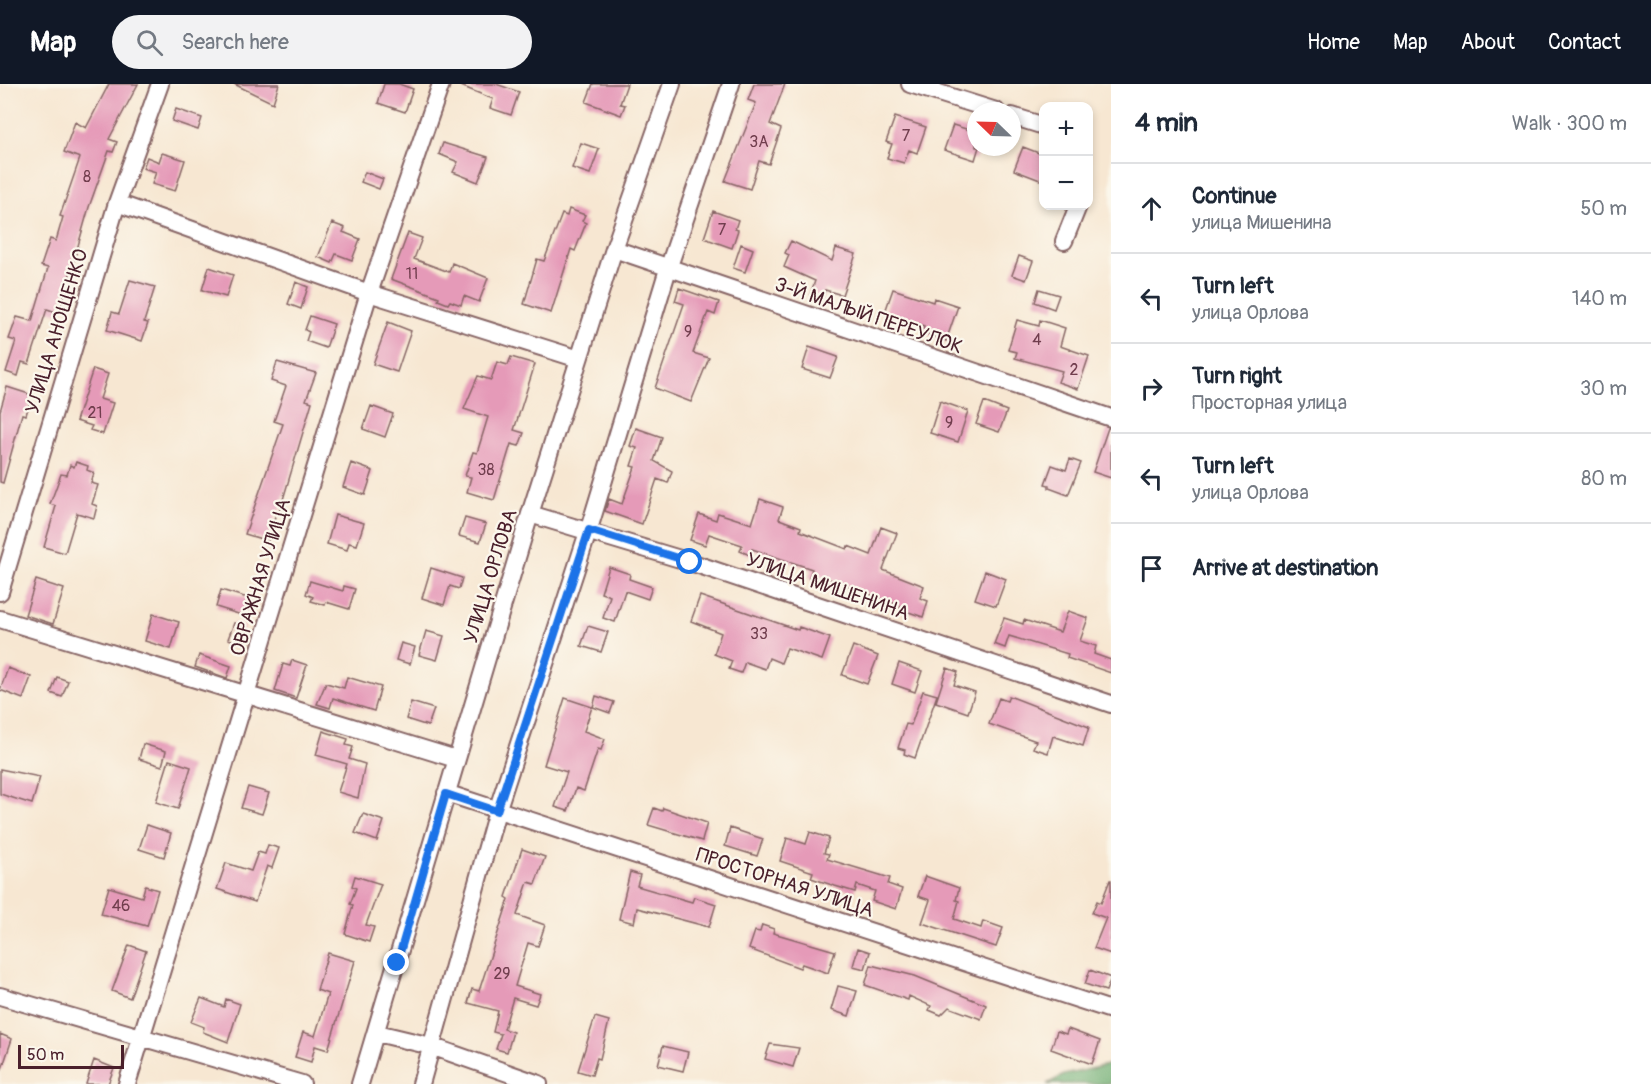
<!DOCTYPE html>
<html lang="en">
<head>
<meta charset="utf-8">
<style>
	body { margin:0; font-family:Pangolin,sans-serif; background:#f2f2f3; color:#1f2937 }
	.controls { position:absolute; right:18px; top:18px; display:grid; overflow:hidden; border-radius:12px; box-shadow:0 3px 9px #0003 }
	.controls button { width:54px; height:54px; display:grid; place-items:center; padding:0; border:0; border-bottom:2px solid #e0e1e3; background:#fff; color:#1f2937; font:30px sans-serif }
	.compass { position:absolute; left:967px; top:18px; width:54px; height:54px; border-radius:50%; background:#fff; box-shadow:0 3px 9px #0003; rotate:293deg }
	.scale { position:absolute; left:18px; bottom:15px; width:106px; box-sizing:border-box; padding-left:6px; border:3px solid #4a1f2b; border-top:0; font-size:16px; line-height:21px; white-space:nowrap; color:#4a1f2b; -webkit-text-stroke:4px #fbf7ec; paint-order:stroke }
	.stop { position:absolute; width:18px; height:18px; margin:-14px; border:4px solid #1a73e8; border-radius:50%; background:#fff }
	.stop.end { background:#1a73e8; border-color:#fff; box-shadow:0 2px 6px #0008 }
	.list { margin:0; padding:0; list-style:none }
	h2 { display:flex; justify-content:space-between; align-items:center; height:78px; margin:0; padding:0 24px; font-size:26px }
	h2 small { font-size:20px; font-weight:400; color:#747a83 }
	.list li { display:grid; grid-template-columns:39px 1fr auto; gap:18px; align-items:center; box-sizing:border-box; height:90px; padding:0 24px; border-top:2px solid #e0e1e3 }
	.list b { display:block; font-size:22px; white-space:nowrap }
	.list p { margin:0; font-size:20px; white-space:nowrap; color:#747a83 }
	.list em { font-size:20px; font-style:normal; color:#747a83 }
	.icon { flex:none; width:33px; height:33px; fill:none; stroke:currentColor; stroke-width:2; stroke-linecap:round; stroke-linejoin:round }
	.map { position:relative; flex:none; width:1111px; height:1000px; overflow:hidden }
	header { display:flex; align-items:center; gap:36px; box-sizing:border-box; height:84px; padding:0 30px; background:#111827; color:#fff }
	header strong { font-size:28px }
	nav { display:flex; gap:33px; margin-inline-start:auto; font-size:21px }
	.search { width:420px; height:54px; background:#f2f2f3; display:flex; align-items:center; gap:15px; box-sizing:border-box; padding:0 21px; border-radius:33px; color:#747a83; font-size:22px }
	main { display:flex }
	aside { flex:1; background:#fff }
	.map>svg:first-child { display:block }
	.forest { fill:#6cac6f; stroke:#5b664d; stroke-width:1.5 }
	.building { fill:#e59ab8 }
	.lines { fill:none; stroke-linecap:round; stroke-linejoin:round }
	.street-casing { stroke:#876565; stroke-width:20 }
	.street { stroke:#fff; stroke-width:16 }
	.route { stroke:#1a73e8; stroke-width:8 }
	.labels { text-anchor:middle; stroke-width:4.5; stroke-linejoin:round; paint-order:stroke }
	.number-label { font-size:16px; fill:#713e4e }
	.street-label { font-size:20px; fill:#4a1f2b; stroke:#fbf7ec }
</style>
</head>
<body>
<header>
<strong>Map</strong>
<div class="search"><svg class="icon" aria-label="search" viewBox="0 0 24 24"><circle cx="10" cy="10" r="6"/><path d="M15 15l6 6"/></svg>Search here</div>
<nav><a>Home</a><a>Map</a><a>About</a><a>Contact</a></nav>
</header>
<main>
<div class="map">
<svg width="1111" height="1000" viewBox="0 0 1111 1000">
	<rect width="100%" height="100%" fill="#fbf7ec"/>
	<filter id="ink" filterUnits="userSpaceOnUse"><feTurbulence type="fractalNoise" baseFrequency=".0167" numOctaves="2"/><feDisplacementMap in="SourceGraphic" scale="12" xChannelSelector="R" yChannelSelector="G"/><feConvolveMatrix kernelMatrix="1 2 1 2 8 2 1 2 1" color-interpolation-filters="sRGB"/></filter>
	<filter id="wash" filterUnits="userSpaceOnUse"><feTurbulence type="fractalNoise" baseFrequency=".008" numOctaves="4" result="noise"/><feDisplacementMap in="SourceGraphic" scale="24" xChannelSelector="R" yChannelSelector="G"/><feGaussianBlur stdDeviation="1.35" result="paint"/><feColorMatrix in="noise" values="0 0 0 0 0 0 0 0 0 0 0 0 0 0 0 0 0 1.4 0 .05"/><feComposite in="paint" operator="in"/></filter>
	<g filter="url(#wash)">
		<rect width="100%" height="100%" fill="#f7e7d2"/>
		<path class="forest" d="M1111,980V1000H1047L1064,991Z"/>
		<g id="blocks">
			<path class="building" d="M109,0H138L109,55L117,58L113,68L109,67L89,123L59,229L47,225L29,280L22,278L18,292L6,288L16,257L9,255L17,233L32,237L48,184L41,182L50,155L56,157L63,133L60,132L80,74L64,68L75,38L86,44Z
				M234,0H279L273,19Z
				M384,0H399L413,5L405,28L378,19Z
				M456,0H496L519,8L511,31L490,24L493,15Z
				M593,0H627L620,20L625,21L621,31L586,18Z
				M754,0H785L770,40L781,45L769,80L759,77L750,105L725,97L756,19L748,16Z
				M176,25L202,34L198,46L172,37Z
				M895,33L926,43L917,69L909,66L904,79L887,74L892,60L886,58Z
				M953,41L976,48V63H979L975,76L944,66Z
				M443,59L488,73L478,98L453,88L458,78L439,70Z
				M581,59L599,65L590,90L572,84Z
				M1023,63L1044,71V88L1040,96L1014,86Z
				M162,69L185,76L175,107L152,100L156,88L143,84L147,73L159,78Z
				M365,88L383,95L379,105L361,98Z
				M569,125L585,131L582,137L586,139L575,167L571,165L551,229L524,220L537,175L544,177L562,130L567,132Z
				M713,127L738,136L735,145L738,146L732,164L704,154Z
				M332,139L345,144L343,148L360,155L352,176L336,170L332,179L318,173Z
				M408,149L422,154L414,175L449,188L452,179L488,194L479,218L464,212L461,221L450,217L448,220L438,216L439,213L391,195Z
				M791,157L832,177L836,164L856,170L842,211L825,206L822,215L810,211L815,197L784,183L789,171L785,169Z
				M741,160L753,165L745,188L733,184Z
				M1019,172L1033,177L1026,196L1012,191Z
				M209,183L233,191L226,213L202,206Z
				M130,196L155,203L144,238L148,239L142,257L107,246L112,228L119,230Z
				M296,198L308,203L301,225L288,220Z
				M679,204L719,218L715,231L708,228L693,269L709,274L691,318L655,304L684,220L675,217Z
				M893,205L933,218L934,214L958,222L946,257L922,248L924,242L885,228Z
				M1039,205L1059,211L1054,225L1035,218Z
				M310,232L334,240L326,264L306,257L309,248L305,246Z
				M1017,236L1039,242L1040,236L1065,244L1060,262L1089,272L1078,305L1058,298L1062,287L1015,274L1017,268L1008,266Z
				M388,238L411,247L397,288L373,280Z
				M809,263L838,273L830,294L802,285Z
				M511,273L535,280L514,346L524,349L519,362L511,360L494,416L467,408L471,393L465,392L473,368L477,369L488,333L464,325L478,292L491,296L497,278L508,281Z
				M277,278L316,289L306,316L312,318L279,429H276L268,457L245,450L283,340L274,337L286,302L271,297Z
				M93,285L108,290L100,315L113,319L103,350L90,346L92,342L76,337Z
				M7,303L32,311L26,331L22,330L3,399L0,398V327Z
				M940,317L968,327L958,358L930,349Z
				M984,318L1007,327L999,348L976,340Z
				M371,322L393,330L385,353L363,345Z
				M636,344L662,353L654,377L672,387L668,399L657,395L642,440L605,427L609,415L622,420L635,383L631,382L637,364L630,362Z
				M1108,344H1111V394L1093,388Z
				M1070,375L1081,379L1068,411L1049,404V401L1045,400L1052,381L1066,386Z
				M76,378L88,382L87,386L94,389L91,399L98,401L92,420L97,422L94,434L77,429L65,469L44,463L56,422L50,420L61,390L67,391L70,381L74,383Z
				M351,379L373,387L365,411L343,403Z
				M760,415L783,423L779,435L801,443L800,447L847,465L848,462L871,471L881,443L897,449L883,486L924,502L920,514L928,517L923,533L900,525L901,522L821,492L819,498L809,494L812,485L752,465L750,471L740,467L742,461L709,450L705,461L690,456L699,430L716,436L718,429L752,440Z
				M335,431L364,439L357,461L349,459L347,466L327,460Z
				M465,434L486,440L480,458L459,452Z
				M609,483L630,490L629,495L652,503L648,515L625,507L615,538L603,534L610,512L601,509Z
				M431,484L462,494L459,505L450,502L444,521L422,514Z
				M985,487L1006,495L996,522L975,515Z
				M36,496L64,505L53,540L25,531Z
				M310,497L343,507L344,502L355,505L349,525L326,518L325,521L311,517L313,513L306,510Z
				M221,506L251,515L245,532L216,523Z
				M700,512L798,546L799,543L830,554L822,576L787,564L781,579L769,574L765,585L745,578L741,589L729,585L732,577L714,570L721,549L691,537Z
				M1068,527L1088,534L1080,557L1096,562L1094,570L1111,576V589L1067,574L1068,570L1009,552L1005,564L994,560L1004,534L1023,540L1024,536L1060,548Z
				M153,530L179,538L171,565L145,557Z
				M234,539L244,542L239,558L228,555Z
				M588,542L608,548L601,568L581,562Z
				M426,547L444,552L437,576L419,571Z
				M401,559L415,563L410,580L396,576Z
				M853,562L878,572L867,600L842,591Z
				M199,571L231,582L227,594L195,583Z
				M292,576L307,581L296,614L275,607L283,580L290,582Z
				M899,579L922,587L915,608L892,600Z
				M8,584L31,593L23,615L0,606Z
				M947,584L958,588L954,601L975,608L968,629L936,618Z
				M57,593L68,597L62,613L51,609Z
				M347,593L381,603L374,627L333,614L330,624L317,620L326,599L344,604Z
				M923,607L937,611L915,674L904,670L905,666L898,664L906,640L911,641Z
				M596,612L614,618L610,629L593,623Z
				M1009,612L1089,643L1083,662L1053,652L1048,669L1033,664L1036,657L989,640L999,614L1007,617Z
				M565,614L592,623L584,647L605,655L601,666L598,665L584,707L576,704L568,727L555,723L567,688L544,681Z
				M411,618L434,625L428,642L406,635Z
				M323,647L348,655L346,661L353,663L349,675L365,680L358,714L338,708L347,680L316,671Z
				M143,660L166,667L162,682L139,675Z
				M169,676L191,683L178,725L156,718Z
				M0,685L40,693L32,720L0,710Z
				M248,703L269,709L262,730L241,724Z
				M654,724L662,727L663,724L707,739L702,757L648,741Z
				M363,730L384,737L377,757L355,749Z
				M147,741L171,749L164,773L139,765Z
				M730,744L763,755L757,772L725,762Z
				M810,748L829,754L824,769L829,770L827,775L890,794L888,800L902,805L896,825L872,817L875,807L857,801L855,808L835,802L811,794L813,788L780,777L787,754L806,760Z
				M268,761L279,764L272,784L267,782L255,818L217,805L226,779L251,787L258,768L265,770Z
				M522,765L545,773L535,800L528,798L517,831L545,841L538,862L528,859L515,902L540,910L536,921L513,914L504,945L513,948L507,968L496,965L501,950L493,948L498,927L468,919L472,905L479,907L509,815L506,813Z
				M630,788L640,791L637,802L692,818L694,813L716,820L709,843L637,824L634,839L619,835Z
				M355,792L381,800L366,841L374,843L369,858L345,850L353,821L350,820L356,804L352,802Z
				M925,792L959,804L956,816L959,817L954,835L981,844L983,837L1003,844L996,863L922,839L930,816L918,812Z
				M1110,796H1111V870L1094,864L1106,834L1092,829L1097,817L1101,819Z
				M145,802L158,806L147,842L101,830L109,803L142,813Z
				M762,841L774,845L773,849L835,867L828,889L802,880L800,884L749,865L755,847L760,848Z
				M129,861L146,867L130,914L112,907Z
				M858,864L870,868L865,885L853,882Z
				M328,869L355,877L328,966L315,962L311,978L295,973L303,948L315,952L328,910L317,906Z
				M871,881L915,892L986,921L981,935L949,923L941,931L929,926L931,922L909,912L908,916L865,901Z
				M1090,886L1111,894L1106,907L1085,900Z
				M838,902L857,907L849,932L831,926Z
				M201,914L224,923L226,915L240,920L228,958L203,948L204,943L191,938Z
				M595,933L609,937L600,975L597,974L592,991L578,987Z
				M1068,945L1100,957L1092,980L1051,965L1057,947L1066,950Z
				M0,950L12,955L2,985H0Z
				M770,960L799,964L793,983L765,975Z
				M663,962L688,968L683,987L658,981Z
				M94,976L114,984L108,1000H86Z"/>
		</g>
	</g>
	<g filter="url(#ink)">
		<use href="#blocks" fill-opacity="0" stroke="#876565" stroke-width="1.5"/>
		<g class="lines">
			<defs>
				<path id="street" d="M910,0L996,27
					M1012,32L1044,42
					M117,119L369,209L579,275
					M1064,157L1078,122
					M614,165L1111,334
					M530,430L690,478L1111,620
					M0,508L117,119L160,0
					M0,535L456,675
					M446,709L1111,926
					M0,912L302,1000
					M377,949L431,962L539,1000
					M127,1000L369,209L441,0
					M360,1000L530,430L614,165L672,0
					M421,1000L497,727L589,445L668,185L731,0"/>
			</defs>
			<use href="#street" class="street-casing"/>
			<use href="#street" class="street"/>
		</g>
	</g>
	<g class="lines" filter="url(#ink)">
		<path class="route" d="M397,879L446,710L497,727L589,446L690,478"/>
	</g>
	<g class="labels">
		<g class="number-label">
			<text x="906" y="57">7</text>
			<text x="759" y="63">3А</text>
			<text x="87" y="98">8</text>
			<text x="722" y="151">7</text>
			<text x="412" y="195">11</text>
			<text x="688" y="253">9</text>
			<text x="1037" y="261">4</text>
			<text x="1074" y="291">2</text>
			<text x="95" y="334">21</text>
			<text x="949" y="344">9</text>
			<text x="486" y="391">38</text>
			<text x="759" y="555">33</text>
			<text x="121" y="827">46</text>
			<text x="502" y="895">29</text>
		</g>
		<g class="street-label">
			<text transform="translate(869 231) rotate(19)" y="7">3-Й МАЛЫЙ ПЕРЕУЛОК</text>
			<text transform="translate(56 247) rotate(-73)" y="7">УЛИЦА АНОЩЕНКО</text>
			<text transform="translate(490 492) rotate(-73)" y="7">УЛИЦА ОРЛОВА</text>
			<text transform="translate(260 493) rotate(-73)" y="7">ОВРАЖНАЯ УЛИЦА</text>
			<text transform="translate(828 502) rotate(19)" y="7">УЛИЦА МИШЕНИНА</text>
			<text transform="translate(785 798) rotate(18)" y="7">ПРОСТОРНАЯ УЛИЦА</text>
		</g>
	</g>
</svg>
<div class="controls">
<button>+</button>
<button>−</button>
</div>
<svg class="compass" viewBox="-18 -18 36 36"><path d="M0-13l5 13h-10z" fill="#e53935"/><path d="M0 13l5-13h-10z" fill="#747a83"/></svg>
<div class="scale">50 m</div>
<div class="stop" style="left:690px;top:478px"></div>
<div class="stop end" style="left:397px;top:879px"></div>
</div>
<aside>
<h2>4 min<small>Walk · 300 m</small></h2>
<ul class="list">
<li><svg class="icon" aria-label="ahead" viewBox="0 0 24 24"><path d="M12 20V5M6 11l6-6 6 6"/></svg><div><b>Continue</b><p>улица Мишенина</p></div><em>50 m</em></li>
<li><svg class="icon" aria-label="left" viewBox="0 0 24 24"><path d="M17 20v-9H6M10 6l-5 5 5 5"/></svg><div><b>Turn left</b><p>улица Орлова</p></div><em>140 m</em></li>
<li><svg class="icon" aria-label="right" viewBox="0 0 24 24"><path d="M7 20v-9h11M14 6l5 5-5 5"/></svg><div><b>Turn right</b><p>Просторная улица</p></div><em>30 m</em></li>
<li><svg class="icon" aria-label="left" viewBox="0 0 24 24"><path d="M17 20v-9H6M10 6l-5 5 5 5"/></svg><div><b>Turn left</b><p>улица Орлова</p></div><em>80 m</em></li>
<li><svg class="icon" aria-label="arrive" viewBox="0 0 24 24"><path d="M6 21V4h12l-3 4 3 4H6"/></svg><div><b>Arrive at destination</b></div></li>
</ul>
</aside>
</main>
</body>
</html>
